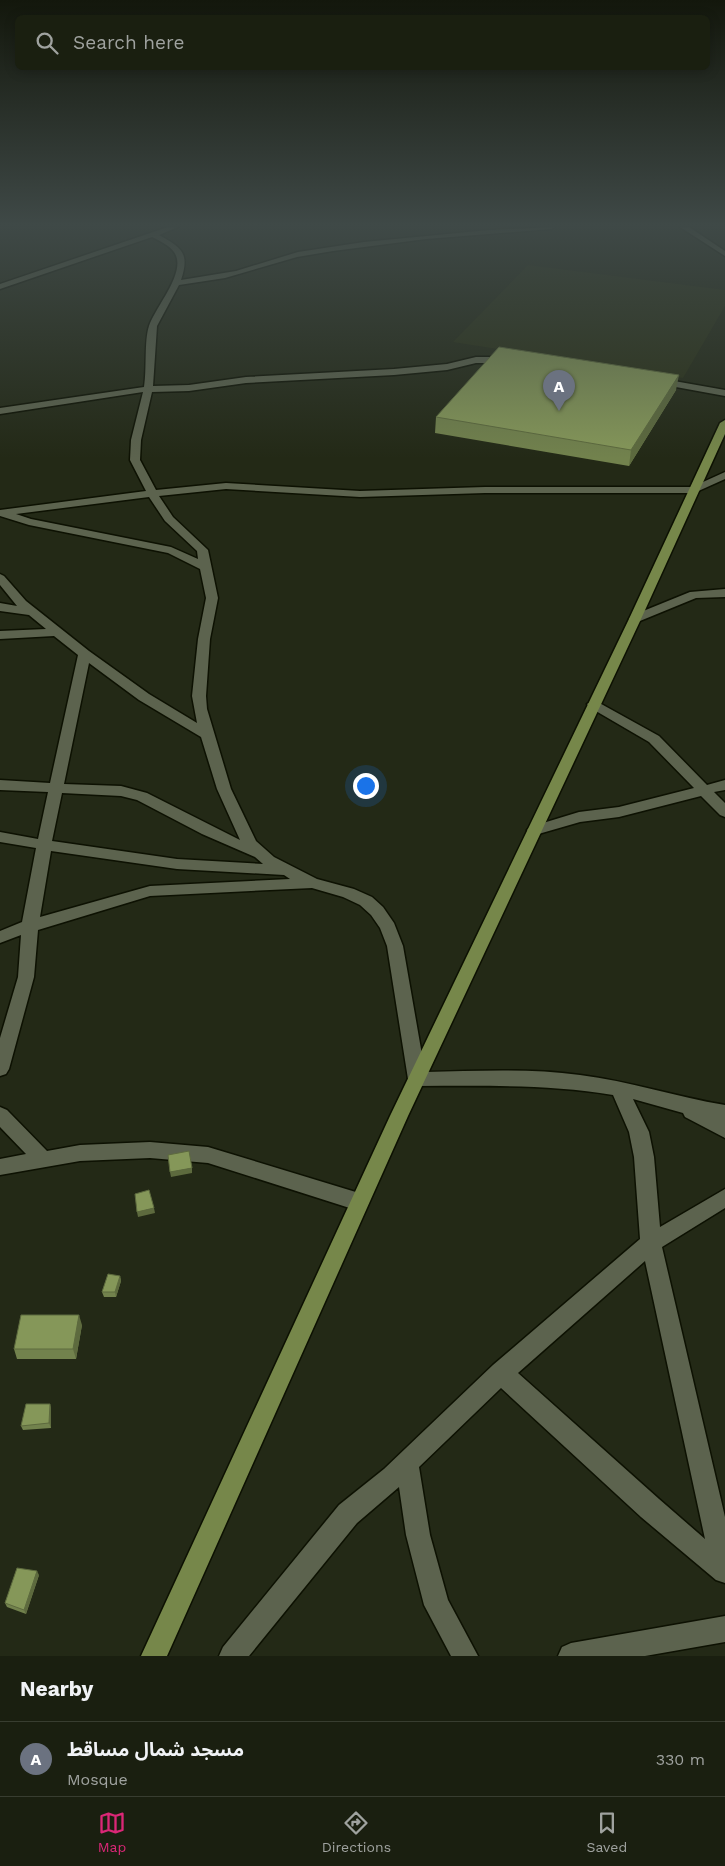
<!DOCTYPE html>
<html lang="en">
<head>
<meta charset="utf-8">
<style>
	body { margin:0; font-family:"Work Sans","Noto Sans Arabic",sans-serif; background:#272c1e; color:#f1f3f6 }
	.you { position:absolute; left:365px; top:785px; width:18px; height:18px; margin:-12px; border:4px solid #fff; border-radius:50%; background:#1a73e8; box-shadow:0 0 0 8px #1a73e833 }
	.badge { display:grid; place-items:center; width:32px; height:32px; border-radius:50%; background:#db2777; color:#fff; font-size:16px; font-weight:700 }
	.pin { position:absolute; translate:-50% -41px; filter:drop-shadow(0 1px 2px #0008) }
	.pin::after { content:''; position:absolute; top:26px; width:18px; height:15px; background:inherit; clip-path:polygon(0 0,100% 0,50% 100%) }
	.list { margin:0; padding:0; list-style:none }
	h2 { display:flex; justify-content:space-between; align-items:center; height:65px; margin:0; padding:0 20px; font-size:21px }
	h2 small { font-size:16px; font-weight:400; color:#9fa29f }
	.list li { display:grid; grid-template-columns:32px 1fr auto; gap:15px; align-items:center; box-sizing:border-box; height:75px; padding:0 20px; border-top:1px solid #383d30 }
	.list b { display:block; font-size:19px; white-space:nowrap }
	.list p { margin:0; font-size:16px; white-space:nowrap; color:#9fa29f }
	.list em { font-size:16px; font-style:normal; color:#9fa29f }
	.icon { flex:none; width:28px; height:28px; fill:none; stroke:currentColor; stroke-width:2; stroke-linecap:round; stroke-linejoin:round }
	.map { position:relative; flex:none; width:725px; height:1656px; overflow:hidden }
	.search { position:absolute; background:#1a1f10; box-shadow:0 2px 12px #0003; left:15px; right:15px; top:15px; height:55px; display:flex; align-items:center; gap:12px; box-sizing:border-box; padding:0 18px; border-radius:8px; color:#9fa29f; font-size:19px }
	.sheet { height:140px; background:#1a1f10 }
	nav { display:flex; justify-content:space-around; align-items:center; box-sizing:border-box; height:70px; border-top:1px solid #383d30; background:#1a1f10; font-size:14px; color:#9fa29f }
	nav a { display:grid; justify-items:center; gap:2px }
	nav .on { color:#db2777 }
	.map>svg:first-child { display:block }
	.built { fill:#2a3117 }
	.lines { fill:none; stroke-linecap:round; stroke-linejoin:round }
	.minor-casing { stroke:#0d1102; stroke-width:3 }
	.trunk-casing { stroke:#0d1102; stroke-width:3 }
	.minor { fill:#5c634e; fill-rule:evenodd }
	.trunk { fill:#76874a; fill-rule:evenodd }
	.wall { fill:#72824d }
	.shaded-wall { fill:#5d6a3e }
	.building { fill:#859759; stroke:#5d6a3e }
</style>
</head>
<body>
<div class="map">
<svg width="725" height="1656" viewBox="0 0 725 1656">
	<rect width="100%" height="100%" fill="#232916"/>
	<path class="built" d="M528,265L725,290V306L683,378L453,342Z"/>
	<g class="lines">
		<defs>
			<path id="minor" d="M168,227H178L159,235C182,248 190,253 181,280L236,271L298,252L364,242L489,230L555,227L551,229L426,239L333,251L297,257L225,278L179,285L157,326L153,386L189,385L246,377L394,369L447,364L476,357H506L510,360L506,363H476L447,370L394,375L246,383L189,391L152,392L141,440L140,460L156,490L226,483L360,491L485,487H692L725,472V479L694,493H485L360,497L226,489L159,496L173,517L208,550L218,598L210,639L206,696L207,709L231,789L256,841L274,857L317,879L354,889L372,897L383,907L394,923L403,946L425,1072C476,1071 529,1068 580,1075C629,1081 676,1097 725,1105V1138L685,1117L683,1113L633,1099L649,1132L654,1157L660,1227L725,1189V1208L662,1247L725,1517V1583L716,1580L641,1517L501,1388L419,1467L430,1535L448,1600L478,1656H451L424,1605L406,1535L399,1487L357,1523L249,1656H219L223,1647L339,1505L384,1469L493,1365L640,1239L634,1157L629,1132L613,1095C548,1084 483,1086 417,1086L411,1084L408,1079L387,946L380,928L371,915L360,905L343,897L312,888L150,896L38,930L34,977L9,1069L6,1074L0,1076V1038L18,977L21,935L0,943V931L22,922L36,848L0,842V832L38,839L48,792L0,790V780L50,783L78,655L54,636L0,639V631L46,629L29,615L0,611V603L17,606L0,585V574L4,576L26,601L89,651L149,694L197,723L192,696L198,639L206,598L200,569L168,553L29,525L0,516V510L146,491L130,460L131,440L143,392L0,414V408L144,387C147,369 144,341 149,326C155,307 188,271 174,252C169,245 160,241 152,237L0,289V284ZM149,497L165,521L197,551L198,559L171,547L31,519L16,514ZM89,663L139,700L201,737L217,789L240,840L147,793L121,786L64,784ZM62,793L121,796L137,800L202,834L255,857L263,864L177,859L52,841ZM51,851L177,869L284,875L290,879L150,886L40,917ZM645,1261L705,1539L659,1499L518,1373Z
				M680,227H689L725,251V256Z
				M657,378L725,390V396L654,383L652,381Z
				M725,589V597L696,598L635,623L629,619L631,616L690,592Z
				M594,700L659,736L707,785L725,780V790L714,792L725,803V817L720,815L701,796L619,817L580,822L535,835L530,833L527,830L530,827L579,812L619,807L694,788L649,742L589,707L587,704Z
				M0,1107L7,1110L47,1151L80,1145L150,1142L208,1147L359,1193L366,1196L369,1202L366,1208L359,1211L208,1163L150,1158L80,1161L0,1175V1159L26,1154L0,1127Z
				M725,1616V1642L645,1656H558L562,1647L571,1643Z"/>
			<path id="trunk" d="M725,420V434L641,619L408,1116L167,1656H141L390,1116L629,619L720,423Z"/>
		</defs>
		<use href="#minor" class="minor-casing"/>
		<use href="#trunk" class="trunk-casing"/>
		<use href="#minor" class="minor"/>
		<use href="#trunk" class="trunk"/>
	</g>
	<path class="wall" d="M676,390L629,466L435,433L436,417Z
		M120,1276L121,1281L116,1297H104L102,1292Z
		M82,1325L76,1359H17L14,1349Z
		M50,1404L51,1409V1428L23,1430L21,1426Z
		M39,1575L26,1614L7,1607L5,1603Z"/>
	<path class="shaded-wall" d="M679,375L676,390L629,466L631,450Z
		M192,1168V1173L171,1177L170,1172Z
		M154,1208L155,1213L138,1217L137,1212Z
		M120,1276L121,1281L116,1297L115,1292Z
		M79,1315L82,1325L76,1359L73,1349Z
		M50,1404L51,1409V1428L49,1423Z
		M37,1571L39,1575L26,1614L24,1610Z"/>
	<path class="building" d="M499,347L679,375L631,450L436,417Z
		M189,1151L192,1168L170,1172L168,1155Z
		M149,1190L154,1208L137,1212L135,1194Z
		M108,1274L120,1276L115,1292H102Z
		M21,1315H79L73,1349H14Z
		M26,1404H50L49,1423L21,1426Z
		M17,1568L37,1571L24,1610L5,1603Z"/>
	<linearGradient id="sky" x2="0" y2="1"><stop stop-color="#13170c"/><stop offset="0.49" stop-color="#3f4947"/><stop offset="1" stop-color="#3f4947" stop-opacity="0"/></linearGradient>
	<rect width="725" height="459" fill="url(#sky)"/>
</svg>
<div class="you"></div>
<div class="pin badge" style="left:559px;top:411px;background:#6b7280">A</div>
<div class="search"><svg class="icon" aria-label="search" viewBox="0 0 24 24"><circle cx="10" cy="10" r="6"/><path d="M15 15l6 6"/></svg>Search here</div>
</div>
<section class="sheet">
<h2>Nearby<small></small></h2>
<ul class="list">
<li><span class="badge" style="background:#6b7280">A</span><div><b>مسجد شمال مساقط</b><p>Mosque</p></div><em>330 m</em></li>
</ul>
</section>
<nav>
<a class="on"><svg class="icon" aria-label="map" viewBox="0 0 24 24"><path d="M3 6l6-2 6 2 6-2v14l-6 2-6-2-6 2zM9 4v14M15 6v14"/></svg>Map</a>
<a><svg class="icon" aria-label="directions" viewBox="0 0 24 24"><path d="M12 3l9 9-9 9-9-9zM9 14v-3h6M13 9l2 2-2 2"/></svg>Directions</a>
<a><svg class="icon" aria-label="saved" viewBox="0 0 24 24"><path d="M7 4h10v16l-5-4-5 4z"/></svg>Saved</a>
</nav>
</body>
</html>
